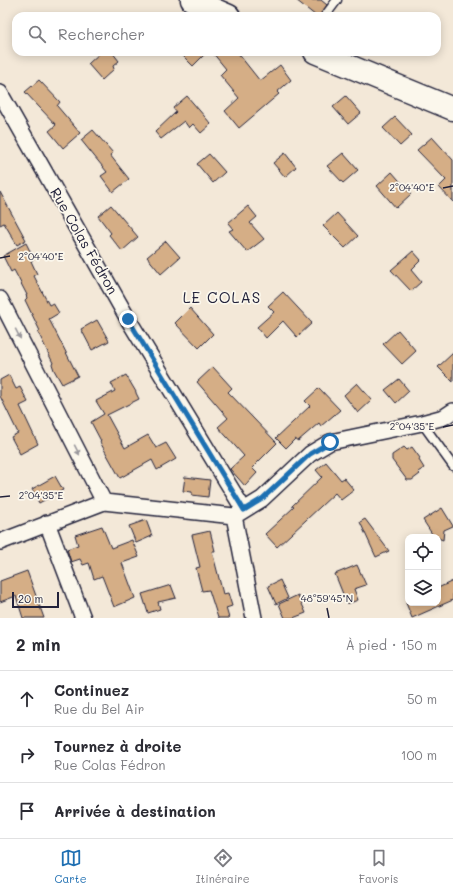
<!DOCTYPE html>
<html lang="fr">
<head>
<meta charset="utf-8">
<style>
	body { margin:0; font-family:Mali,sans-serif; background:#f7f7f7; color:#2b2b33 }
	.controls { position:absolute; right:12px; bottom:12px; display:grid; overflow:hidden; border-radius:8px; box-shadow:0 2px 10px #0003 }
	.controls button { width:36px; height:36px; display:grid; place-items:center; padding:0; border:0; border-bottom:1px solid #e1e1e2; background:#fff; color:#2b2b33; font:20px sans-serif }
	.scale { position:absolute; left:12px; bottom:10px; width:47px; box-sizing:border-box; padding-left:4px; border:2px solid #22223b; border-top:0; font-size:11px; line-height:14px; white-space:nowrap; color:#22223b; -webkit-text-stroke:3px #fbf7ec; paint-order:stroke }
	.stop { position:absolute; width:12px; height:12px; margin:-9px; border:3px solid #1f6fb2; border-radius:50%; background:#fff }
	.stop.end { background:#1f6fb2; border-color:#fff; box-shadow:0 1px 4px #0008 }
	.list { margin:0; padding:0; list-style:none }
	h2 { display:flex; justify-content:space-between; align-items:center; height:52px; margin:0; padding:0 16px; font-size:17px }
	h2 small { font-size:13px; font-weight:400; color:#7c7c81 }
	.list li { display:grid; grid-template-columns:26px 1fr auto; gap:12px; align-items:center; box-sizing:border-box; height:56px; padding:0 16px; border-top:1px solid #e1e1e2 }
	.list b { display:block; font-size:15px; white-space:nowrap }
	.list p { margin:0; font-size:13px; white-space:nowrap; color:#7c7c81 }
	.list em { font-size:13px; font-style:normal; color:#7c7c81 }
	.icon { flex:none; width:22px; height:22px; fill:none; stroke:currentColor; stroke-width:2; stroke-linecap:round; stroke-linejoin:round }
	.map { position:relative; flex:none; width:453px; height:618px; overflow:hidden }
	.search { position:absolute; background:#fff; box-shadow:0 2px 10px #0003; left:12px; right:12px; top:12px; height:44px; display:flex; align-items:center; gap:10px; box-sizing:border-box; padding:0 14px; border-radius:12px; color:#7c7c81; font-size:15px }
	.sheet { height:220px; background:#fff }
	nav { display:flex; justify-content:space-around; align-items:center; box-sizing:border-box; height:56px; border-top:1px solid #e1e1e2; background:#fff; font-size:11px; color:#7c7c81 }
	nav a { display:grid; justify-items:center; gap:2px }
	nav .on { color:#1f6fb2 }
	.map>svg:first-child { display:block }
	.building { fill:#d5ae86; stroke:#22223b }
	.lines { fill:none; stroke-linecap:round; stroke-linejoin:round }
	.lane-casing { stroke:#22223b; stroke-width:11 }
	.street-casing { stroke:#22223b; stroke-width:18 }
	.secondary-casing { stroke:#22223b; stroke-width:25 }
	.lane { stroke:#fbf7ec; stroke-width:8 }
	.street { stroke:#fbf7ec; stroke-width:15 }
	.secondary { stroke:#fbf7ec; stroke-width:22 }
	.oneway { fill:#99979c }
	.route { stroke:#1f6fb2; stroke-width:5 }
	.ticks { fill:none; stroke:#22223b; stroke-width:1.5 }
	.labels { text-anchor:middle; stroke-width:3.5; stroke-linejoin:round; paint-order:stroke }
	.street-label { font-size:14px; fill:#22223b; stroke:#fbf7ec }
	.neighbourhood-label { font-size:15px; letter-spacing:1px; fill:#22223b; stroke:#fbf7ec }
	.ticks-label { font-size:10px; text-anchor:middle; fill:#22223b; stroke:#fbf7ec; stroke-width:3.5; stroke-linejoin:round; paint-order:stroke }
</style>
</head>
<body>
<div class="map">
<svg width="453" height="618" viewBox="0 0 453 618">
	<rect width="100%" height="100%" fill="#f3e8d8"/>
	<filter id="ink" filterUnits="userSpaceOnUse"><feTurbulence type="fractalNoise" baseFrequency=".025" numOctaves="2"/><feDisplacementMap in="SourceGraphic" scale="8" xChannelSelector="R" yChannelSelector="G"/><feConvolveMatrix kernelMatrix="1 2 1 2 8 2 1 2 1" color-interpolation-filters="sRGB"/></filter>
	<g filter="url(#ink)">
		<path class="building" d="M296,0H321L327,5L320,16H316Z
			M101,52H112L119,61L113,66L114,69L102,80L88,64Z
			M179,52H207L193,66Z
			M212,52H237L260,81L280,65L291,80L277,92L279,94L239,128L225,111L239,98L220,75L226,69Z
			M39,80L60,102L57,106L80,133L63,148L49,131L56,125L25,92Z
			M187,96L211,124L201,133L193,124L189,128L184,121L161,139L155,132L176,112L173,108Z
			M346,96L361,113L348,124L333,107Z
			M395,117L412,135L400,146L383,128Z
			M93,130L113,153L110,155L129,179L113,192L101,176L107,172L81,140Z
			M432,137L453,160V202L439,187L446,180L417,150Z
			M285,153L296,167L285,177L273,163Z
			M343,153L358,170L343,183L327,166Z
			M209,154L225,172L213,183L197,164Z
			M392,172L411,194L396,208L377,186Z
			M0,192L26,240L17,245L4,223L0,225Z
			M111,205L138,237L122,251L109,235L111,233L98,216Z
			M248,206L257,217L250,223L264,239L247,252L229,231L233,229L228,223Z
			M337,213L358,236L345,248L323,226Z
			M166,241L180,257L161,274L147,257Z
			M26,243L34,259L31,261L37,274L34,276L49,305L53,303L59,313L49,319L78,376L62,384L54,370L52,364L53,363L38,332L40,331L25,300L27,298L26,295H27L14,270L11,272L3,256Z
			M413,251L421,260L411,270L421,282L411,291L391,270Z
			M283,292L312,323L297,337L283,321L266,338L257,327L274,312L268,306Z
			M190,308L213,334L199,348L175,323Z
			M97,320L109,341L92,350L81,329Z
			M398,330L416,351L402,364L383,344Z
			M453,353V382L438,367Z
			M213,367L232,388L228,392L277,443L252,468L257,473L245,486L230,469L244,456L218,427L228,418L197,382Z
			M9,375L16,389L20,387L28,402L20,406L38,444L20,454L11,437L18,433L0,396V380Z
			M126,375L136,392V393L139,399L107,415L125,448L148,435L156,448L166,443L176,459L157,470L152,460L120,478L100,442L101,441L91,422L104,414L96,401L115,391L111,383Z
			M399,379L409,391L396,403L385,390Z
			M357,383L372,400L358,413L344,395Z
			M319,388L340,410L321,426L319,423L298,441L295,439L286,448L276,438L310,406L305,401Z
			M404,447L407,450L412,447L420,458L419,460L424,468L418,472L420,474L412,480H407L392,460V455Z
			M326,462L341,480L344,478L354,490L341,500L335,493L277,547L265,534L294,507L292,506L322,477L316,470Z
			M55,476L63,490L39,503L32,489Z
			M185,477L210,480L208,497L192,495V492L183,491Z
			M442,508L453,526L444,530L443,540L438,538V537H434L423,520Z
			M365,519L389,551L376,557L360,522Z
			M146,520L152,536L136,543L129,526Z
			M102,526L111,548L132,540L139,557L122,563L135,598L114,607L102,576L94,579L89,563L83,565L80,559L71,562L67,549L78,545L75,535Z
			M210,531L215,551H212L223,594L228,593L232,606L226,608L229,618H218L209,590L202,591L196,568L200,567L192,535Z
			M357,565L366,585L354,589L358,600L347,604L335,574Z
			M27,571L44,618H23L16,596L0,602V581Z
			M280,580L288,598L276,604L268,586Z
			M453,581V600L412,618L406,603H438V588Z
			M171,585L176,598L158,602L160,609L148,613L142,594Z
			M298,595L306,613L293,618H285L279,604Z"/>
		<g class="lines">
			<defs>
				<path id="lane" d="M325,16L337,0
					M422,423L453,466"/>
				<path id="street" d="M0,93L128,319L244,510
					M0,299L104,502
					M236,515L262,499L310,454L330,442L422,423L444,417L453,411
					M47,523L83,618
					M0,542L104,502L234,516L254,618"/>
				<path id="secondary" d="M192,0L229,16
					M315,52L453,109"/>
			</defs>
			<use href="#lane" class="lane-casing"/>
			<use href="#street" class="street-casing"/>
			<use href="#secondary" class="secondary-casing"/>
			<use href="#lane" class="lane"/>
			<use href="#street" class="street"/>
			<use href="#secondary" class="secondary"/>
		</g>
		<defs><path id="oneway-solid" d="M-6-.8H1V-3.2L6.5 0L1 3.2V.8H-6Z"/></defs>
		<g class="oneway">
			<use href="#oneway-solid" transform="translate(18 334) rotate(63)"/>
			<use href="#oneway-solid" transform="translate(77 450) rotate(63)"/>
		</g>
	</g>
	<g class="lines" filter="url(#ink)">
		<path class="route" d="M128,319L244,510L262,499L310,454L330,442"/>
	</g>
	<path class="ticks" d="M443,188L453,186M0,258L10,256M443,427L453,425M0,497L10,496M327,608L329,618"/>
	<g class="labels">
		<g class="street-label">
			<text transform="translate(84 241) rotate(60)" y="5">Rue Colas Fédron</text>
		</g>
		<g class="neighbourhood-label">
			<text x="222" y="303">LE COLAS</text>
		</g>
	</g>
	<g class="ticks-label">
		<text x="412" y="191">2°04'40"E</text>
		<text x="41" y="260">2°04'40"E</text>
		<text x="412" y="430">2°04'35"E</text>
		<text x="41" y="499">2°04'35"E</text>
		<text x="327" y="602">48°59'45"N</text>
	</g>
</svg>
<div class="controls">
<button><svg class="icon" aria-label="locate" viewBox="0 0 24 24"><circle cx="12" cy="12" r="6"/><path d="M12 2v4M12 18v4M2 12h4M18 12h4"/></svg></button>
<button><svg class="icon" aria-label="layers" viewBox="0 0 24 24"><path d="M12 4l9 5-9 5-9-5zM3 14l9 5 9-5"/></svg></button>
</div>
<div class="scale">20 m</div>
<div class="stop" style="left:330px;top:442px"></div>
<div class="stop end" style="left:128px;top:319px"></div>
<div class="search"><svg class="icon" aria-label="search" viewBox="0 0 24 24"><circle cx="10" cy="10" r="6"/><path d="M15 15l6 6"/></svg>Rechercher</div>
</div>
<section class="sheet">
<h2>2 min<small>À pied · 150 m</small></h2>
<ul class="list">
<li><svg class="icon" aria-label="ahead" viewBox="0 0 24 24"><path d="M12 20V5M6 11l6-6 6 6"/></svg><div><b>Continuez</b><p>Rue du Bel Air</p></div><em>50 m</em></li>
<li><svg class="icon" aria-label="right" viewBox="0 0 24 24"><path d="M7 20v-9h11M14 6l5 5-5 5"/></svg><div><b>Tournez à droite</b><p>Rue Colas Fédron</p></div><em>100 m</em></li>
<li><svg class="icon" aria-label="arrive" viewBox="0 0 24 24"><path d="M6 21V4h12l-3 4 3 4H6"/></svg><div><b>Arrivée à destination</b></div></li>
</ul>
</section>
<nav>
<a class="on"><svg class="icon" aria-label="map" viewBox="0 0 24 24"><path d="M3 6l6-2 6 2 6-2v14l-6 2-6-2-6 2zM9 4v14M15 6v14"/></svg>Carte</a>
<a><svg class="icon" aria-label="directions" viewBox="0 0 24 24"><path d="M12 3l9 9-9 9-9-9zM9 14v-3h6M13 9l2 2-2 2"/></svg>Itinéraire</a>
<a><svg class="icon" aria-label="saved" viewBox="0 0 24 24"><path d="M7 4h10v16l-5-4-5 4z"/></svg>Favoris</a>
</nav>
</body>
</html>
